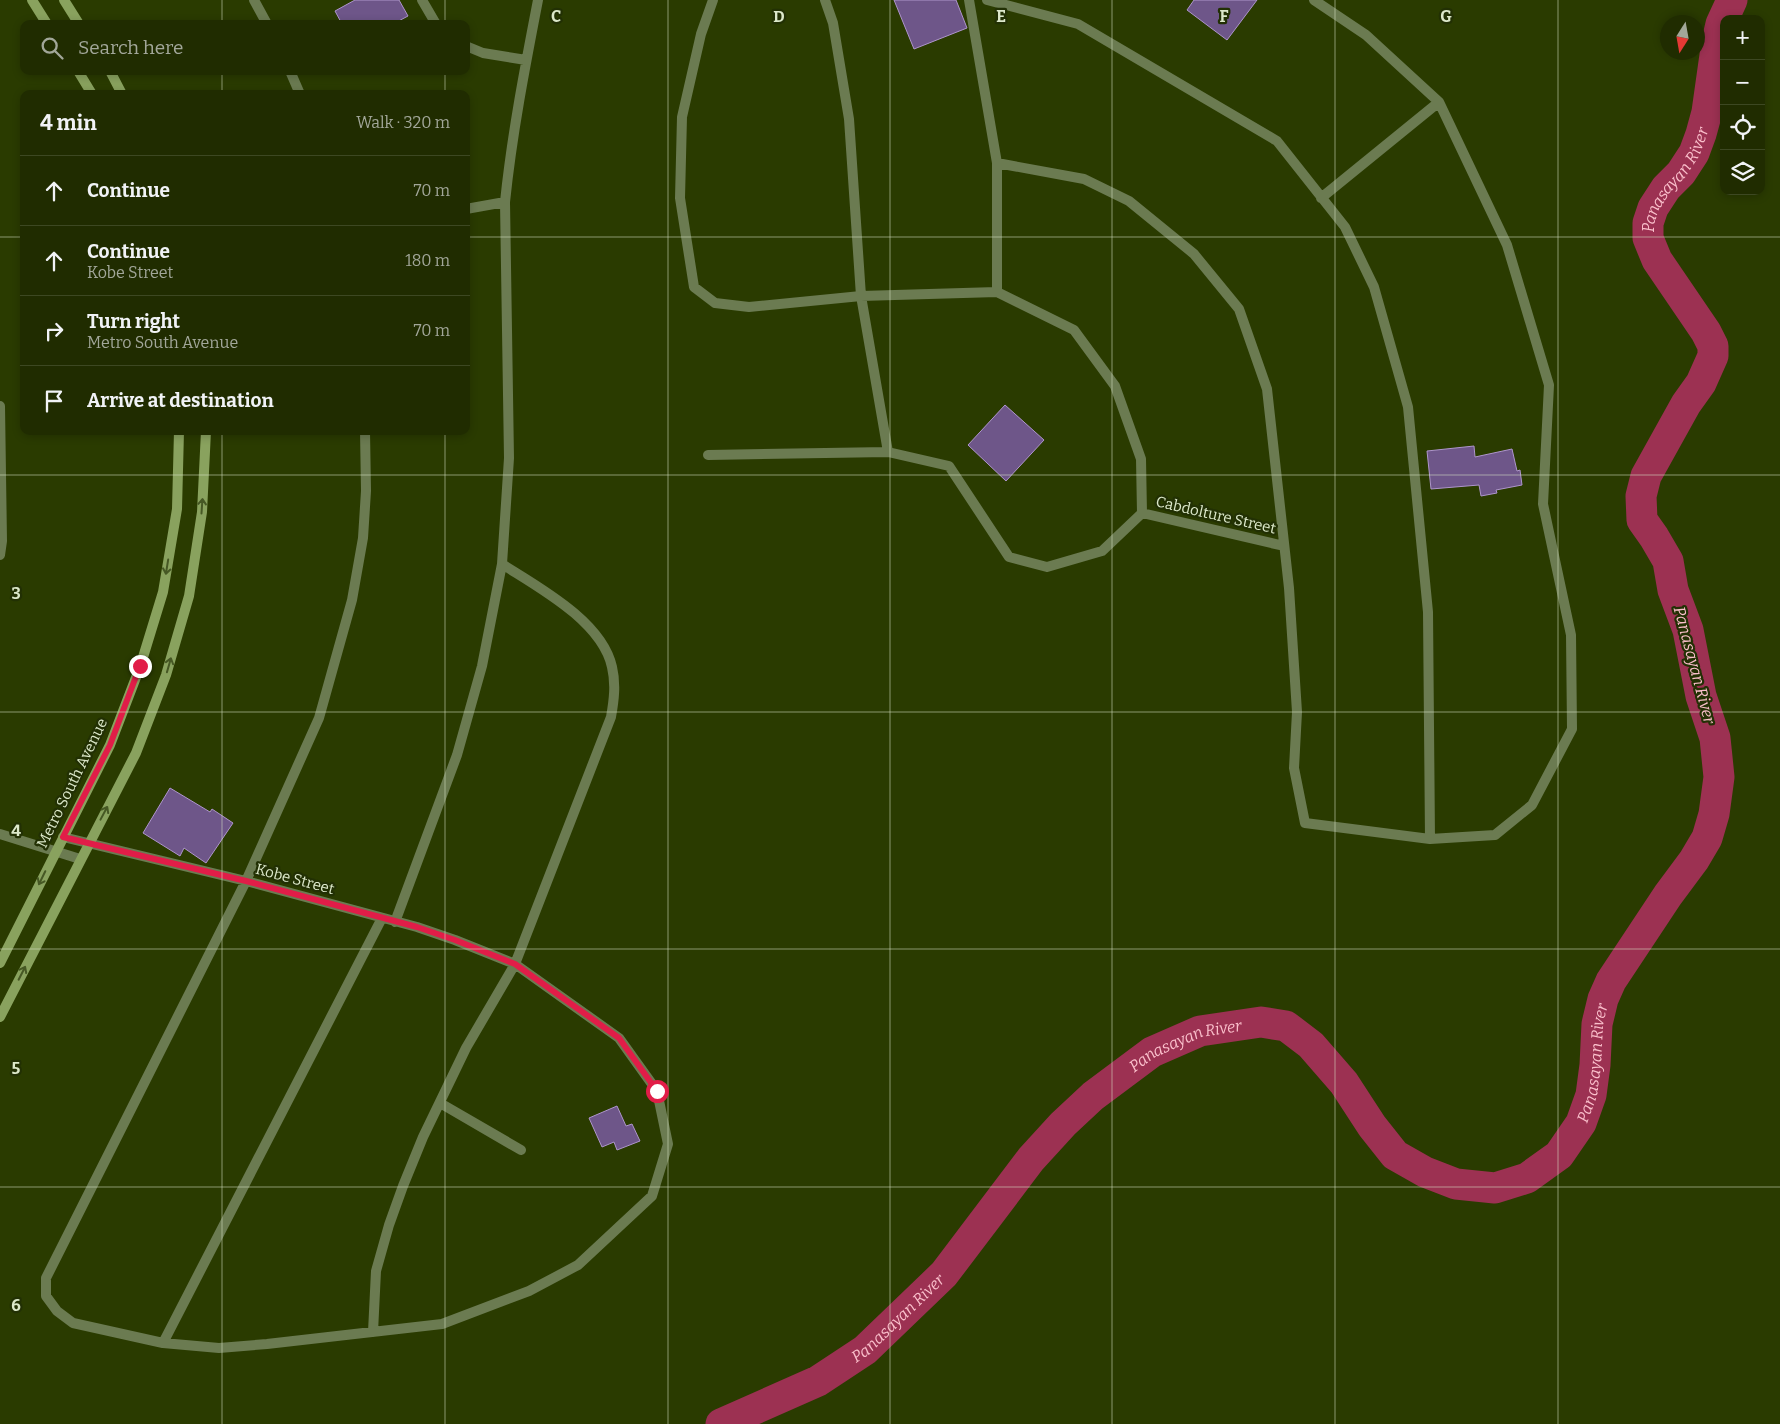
<!DOCTYPE html>
<html lang="en">
<head>
<meta charset="utf-8">
<style>
	body { margin:0; font-family:Bitter,serif; background:#28340a; color:#f1f3f6 }
	.controls { position:absolute; right:15px; top:15px; display:grid; overflow:hidden; border-radius:10px; box-shadow:0 2px 8px #0003 }
	.controls button { width:45px; height:45px; display:grid; place-items:center; padding:0; border:0; border-bottom:1px solid #3d4822; background:#202c00; color:#f1f3f6; font:25px sans-serif }
	.compass { position:absolute; left:1660px; top:15px; width:45px; height:45px; border-radius:50%; background:#202c00; box-shadow:0 2px 8px #0003; rotate:191deg }
	.stop { position:absolute; width:15px; height:15px; margin:-11px; border:4px solid #e11d48; border-radius:50%; background:#fff }
	.stop.end { background:#e11d48; border-color:#fff; box-shadow:0 1px 5px #0008 }
	.list { margin:0; padding:0; list-style:none }
	h2 { display:flex; justify-content:space-between; align-items:center; height:65px; margin:0; padding:0 20px; font-size:21px }
	h2 small { font-size:16px; font-weight:400; color:#a2a799 }
	.list li { display:grid; grid-template-columns:32px 1fr auto; gap:15px; align-items:center; box-sizing:border-box; height:70px; padding:0 20px; border-top:1px solid #3d4822 }
	.list b { display:block; font-size:19px; white-space:nowrap }
	.list p { margin:0; font-size:16px; white-space:nowrap; color:#a2a799 }
	.list em { font-size:16px; font-style:normal; color:#a2a799 }
	.icon { flex:none; width:28px; height:28px; fill:none; stroke:currentColor; stroke-width:2; stroke-linecap:round; stroke-linejoin:round }
	.map { position:relative; flex:none; width:1780px; height:1424px; overflow:hidden }
	.search { position:absolute; background:#202c00; box-shadow:0 2px 8px #0003; left:20px; top:20px; width:450px; height:55px; display:flex; align-items:center; gap:12px; box-sizing:border-box; padding:0 18px; border-radius:10px; color:#a2a799; font-size:19px }
	.panel { position:absolute; background:#202c00; box-shadow:0 2px 8px #0003; left:20px; top:90px; width:450px; height:345px; border-radius:10px }
	.map>svg:first-child { display:block }
	.lines { fill:none; stroke-linecap:round; stroke-linejoin:round }
	.river { stroke:#9c3152; stroke-width:31 }
	.building { fill:#6e5689; stroke:#ae95cc }
	.street { stroke:#6b7b51; stroke-width:10 }
	.secondary { stroke:#89a25e; stroke-width:10 }
	.oneway { stroke:#465824 }
	.route { stroke:#e11d48; stroke-width:6 }
	.grid { fill:none; stroke:#dce8ca; stroke-width:1; stroke-opacity:0.55 }
	.labels { text-anchor:middle; stroke-width:4.5; stroke-linejoin:round; paint-order:stroke }
	.street-label { font-size:15px; fill:#dce8ca; stroke:#223004 }
	.water-label { font-size:16px; font-style:italic; fill:#fabfcb; stroke:#223004 }
	.grid-label { font-size:16px; text-anchor:middle; font-weight:bold; fill:#dce8ca; stroke:#223004; stroke-width:4.5; stroke-linejoin:round; paint-order:stroke }
</style>
</head>
<body>
<div class="map">
<svg width="1780" height="1424" viewBox="0 0 1780 1424">
	<rect width="100%" height="100%" fill="#2a3b00"/>
	<g class="lines">
		<path class="river" id="s1" d="M721,1424L818,1381L865,1350L944,1274L1031,1159L1063,1124L1093,1096L1152,1052L1200,1031L1261,1022L1286,1026L1311,1045L1344,1083L1372,1126L1395,1155L1425,1172L1456,1184L1495,1188L1527,1178L1559,1155L1581,1123L1591,1095L1595,1065L1597,1024L1603,999L1611,981L1668,895L1694,860L1707,838L1714,814L1719,777L1715,738L1701,696L1688,630L1673,590L1668,561L1654,537L1642,520L1641,496L1646,476L1686,404L1701,383L1713,356V346L1706,332L1657,260L1648,238V223L1653,208L1666,188L1681,173L1694,153L1701,134L1707,112L1717,41L1721,24L1732,0"/>
	</g>
	<path class="building" d="M355,0H399L408,16L393,24H342L335,11Z
		M894,0H956L967,28L914,49Z
		M1194,0H1257L1227,40L1187,10Z
		M1005,405L1044,440L1006,481L968,445Z
		M1474,446L1475,457L1512,449L1517,471L1520,470L1522,485L1496,490L1497,493L1481,496L1479,485L1431,489L1427,451Z
		M170,788L210,812L212,809L233,823L206,863L184,848L180,856L143,833Z
		M617,1106L626,1126L632,1124L640,1141L617,1150L614,1142L602,1147L589,1118Z"/>
	<g class="lines">
		<path class="street" d="M254,0L267,24
			M422,0L436,24
			M713,0L701,34L682,117L680,198L694,287L715,303L749,307L861,296L997,292L1074,330L1115,386L1141,459L1142,513
			M825,0L833,23L849,119L861,296L888,452
			M969,0L997,163V292
			M987,0L1078,24L1277,141L1345,227L1374,287L1408,407L1428,612L1430,839
			M466,46L483,53L526,60
			M290,71L300,94
			M997,163L1084,179L1129,201L1194,254L1239,309L1267,389L1289,588L1297,712L1294,768L1305,823L1430,839L1495,835L1532,805L1572,729L1571,635L1543,504L1549,385L1507,245L1439,102L1366,35L1314,0
			M1321,198L1439,102
			M466,209L505,202
			M0,406L2,541L0,555
			M708,455L888,452L949,466L1009,557L1047,567L1102,551L1142,513
			M1142,513L1284,546
			M0,834L80,859
			M63,837L246,881L417,927L455,940L515,964L619,1038L657,1091L668,1144L652,1196L578,1265L529,1291L442,1324L267,1344L219,1348L163,1343L73,1323L57,1311L46,1296V1278L246,881L319,718L352,600L363,538L366,491L365,431
			M395,922L457,755L482,666L502,564L509,458L505,202C512,134 525,67 538,0
			M440,1103L521,1150
			M373,1332L376,1271L389,1225L403,1186L423,1137L466,1048L515,964L611,717C614,700 616,684 612,667C602,621 538,587 502,564
			M163,1343L382,918"/>
		<path class="secondary" d="M32,0L47,24
			M64,0L79,24
			M78,71L92,94
			M110,71L122,94
			M0,963L110,745L140,667L163,592L177,509L179,431
			M0,1017L136,753L166,675L189,596L202,512L206,431"/>
	</g>
	<defs><path id="oneway-shaft" d="M-6 0H5M1.5-3L5.5 0L1.5 3" fill="none" stroke-width="1.6" stroke-linecap="round" stroke-linejoin="round" transform="scale(1.25)"/></defs>
	<g class="oneway">
		<use href="#oneway-shaft" transform="translate(202 506) rotate(-86)"/>
		<use href="#oneway-shaft" transform="translate(167 567) rotate(99)"/>
		<use href="#oneway-shaft" transform="translate(169 665) rotate(-74)"/>
		<use href="#oneway-shaft" transform="translate(104 813) rotate(-62)"/>
		<use href="#oneway-shaft" transform="translate(42 878) rotate(116)"/>
		<use href="#oneway-shaft" transform="translate(22 973) rotate(-63)"/>
	</g>
	<g class="lines">
		<path class="route" d="M140,666L110,745L63,837L246,881L417,927L455,940L515,964L619,1038L657,1091"/>
	</g>
	<path class="grid" d="M222,0V24M445,0V24M668,0V1424M890,0V1424M1112,0V1424M1335,0V1424M1558,0V1424M222,71V94M445,71V94M0,237H24M466,237H1780M222,431V1424M445,431V1424M0,475H1780M0,712H1780M0,949H1780M0,1187H1780"/>
	<g class="labels">
		<g class="street-label">
			<text transform="translate(1216 515) rotate(13)" y="5">Cabdolture Street</text>
			<text transform="translate(72 783) rotate(-64)" y="5">Metro South Avenue</text>
			<text transform="translate(295 879) rotate(15)" y="5">Kobe Street</text>
		</g>
		<g class="water-label">
			<text dy="6" stroke="none"><textPath href="#s1" startOffset="2144">Panasayan River</textPath></text>
			<text transform="translate(1695 665) rotate(75)" y="6">Panasayan River</text>
			<text dy="6" stroke="none"><textPath href="#s1" startOffset="612">Panasayan River</textPath></text>
			<text dy="6" stroke="none"><textPath href="#s1" startOffset="1168">Panasayan River</textPath></text>
			<text dy="6" stroke="none"><textPath href="#s1" startOffset="208">Panasayan River</textPath></text>
		</g>
	</g>
	<g class="grid-label">
		<text x="556" y="22">C</text>
		<text x="779" y="22">D</text>
		<text x="1001" y="22">E</text>
		<text x="1224" y="22">F</text>
		<text x="1446" y="22">G</text>
		<text x="16" y="599">3</text>
		<text x="16" y="836">4</text>
		<text x="16" y="1074">5</text>
		<text x="16" y="1311">6</text>
	</g>
</svg>
<div class="controls">
<button>+</button>
<button>−</button>
<button><svg class="icon" aria-label="locate" viewBox="0 0 24 24"><circle cx="12" cy="12" r="6"/><path d="M12 2v4M12 18v4M2 12h4M18 12h4"/></svg></button>
<button><svg class="icon" aria-label="layers" viewBox="0 0 24 24"><path d="M12 4l9 5-9 5-9-5zM3 14l9 5 9-5"/></svg></button>
</div>
<svg class="compass" viewBox="-18 -18 36 36"><path d="M0-13l5 13h-10z" fill="#e53935"/><path d="M0 13l5-13h-10z" fill="#a2a799"/></svg>
<div class="stop" style="left:657px;top:1091px"></div>
<div class="stop end" style="left:140px;top:666px"></div>
<div class="search"><svg class="icon" aria-label="search" viewBox="0 0 24 24"><circle cx="10" cy="10" r="6"/><path d="M15 15l6 6"/></svg>Search here</div>
<section class="panel">
<h2>4 min<small>Walk · 320 m</small></h2>
<ul class="list">
<li><svg class="icon" aria-label="ahead" viewBox="0 0 24 24"><path d="M12 20V5M6 11l6-6 6 6"/></svg><div><b>Continue</b></div><em>70 m</em></li>
<li><svg class="icon" aria-label="ahead" viewBox="0 0 24 24"><path d="M12 20V5M6 11l6-6 6 6"/></svg><div><b>Continue</b><p>Kobe Street</p></div><em>180 m</em></li>
<li><svg class="icon" aria-label="right" viewBox="0 0 24 24"><path d="M7 20v-9h11M14 6l5 5-5 5"/></svg><div><b>Turn right</b><p>Metro South Avenue</p></div><em>70 m</em></li>
<li><svg class="icon" aria-label="arrive" viewBox="0 0 24 24"><path d="M6 21V4h12l-3 4 3 4H6"/></svg><div><b>Arrive at destination</b></div></li>
</ul>
</section>
</div>
</body>
</html>
